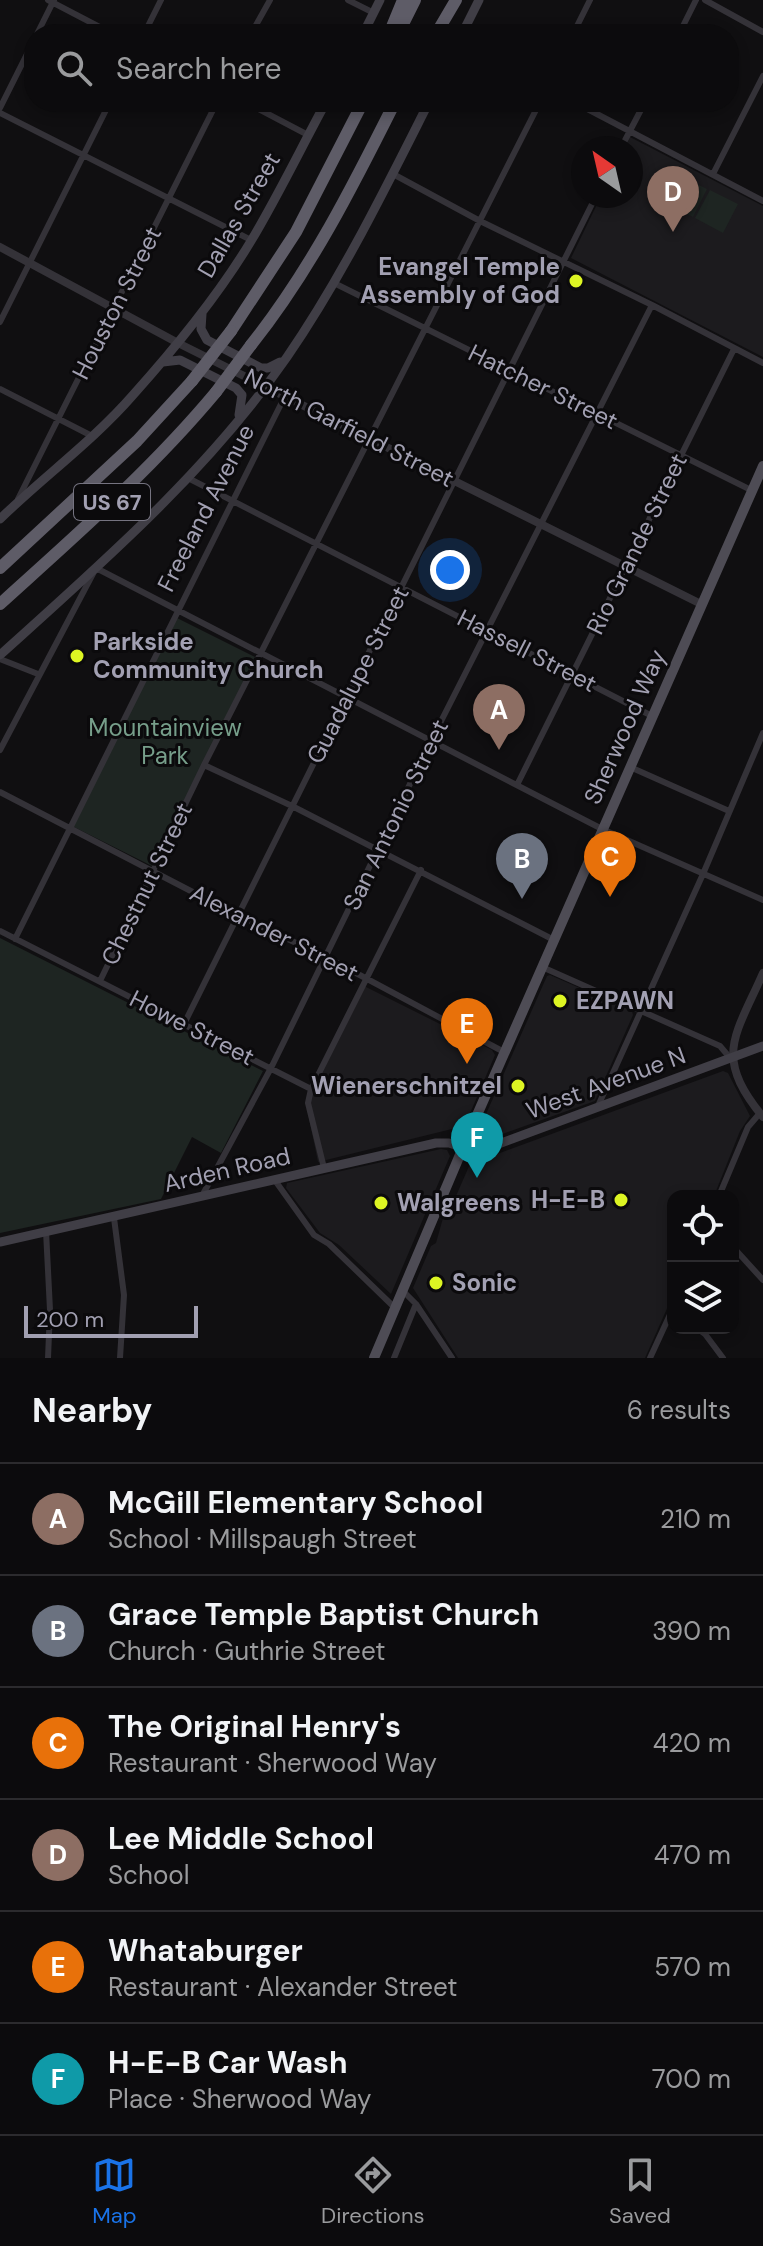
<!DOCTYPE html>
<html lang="en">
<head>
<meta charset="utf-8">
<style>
	body { margin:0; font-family:"DM Sans",sans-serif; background:#151416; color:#f1f3f6 }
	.controls { position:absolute; right:24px; bottom:24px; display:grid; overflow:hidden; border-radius:16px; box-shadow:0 4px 12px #0003 }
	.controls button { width:72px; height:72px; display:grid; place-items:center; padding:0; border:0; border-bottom:2px solid #2c2b2e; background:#0c0b0d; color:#f1f3f6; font:40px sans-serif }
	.compass { position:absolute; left:571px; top:136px; width:72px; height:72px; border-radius:50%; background:#0c0b0d; box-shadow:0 4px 12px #0003; rotate:326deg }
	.scale { position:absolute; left:24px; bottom:20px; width:174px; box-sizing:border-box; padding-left:8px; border:4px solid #a2a0b2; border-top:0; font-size:22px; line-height:28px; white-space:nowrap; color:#a2a0b2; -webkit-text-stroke:6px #0b0a0c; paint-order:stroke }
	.you { position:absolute; left:450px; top:570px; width:28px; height:28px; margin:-20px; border:6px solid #fff; border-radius:50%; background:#1a73e8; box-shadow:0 0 0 12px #1a73e833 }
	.badge { display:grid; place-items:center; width:52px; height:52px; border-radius:50%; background:#1a73e8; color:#fff; font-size:26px; font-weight:700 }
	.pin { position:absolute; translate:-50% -66px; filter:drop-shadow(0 2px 4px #0008) }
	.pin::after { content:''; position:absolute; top:42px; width:28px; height:24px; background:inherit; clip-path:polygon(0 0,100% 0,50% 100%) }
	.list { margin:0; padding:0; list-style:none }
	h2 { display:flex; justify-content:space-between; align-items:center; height:104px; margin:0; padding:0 32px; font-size:34px }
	h2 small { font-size:26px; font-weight:400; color:#9a9b9d }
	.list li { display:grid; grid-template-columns:52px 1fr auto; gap:24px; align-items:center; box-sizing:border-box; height:112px; padding:0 32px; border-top:2px solid #2c2b2e }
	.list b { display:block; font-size:30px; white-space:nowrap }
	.list p { margin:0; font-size:26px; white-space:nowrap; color:#9a9b9d }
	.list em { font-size:26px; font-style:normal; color:#9a9b9d }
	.icon { flex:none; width:44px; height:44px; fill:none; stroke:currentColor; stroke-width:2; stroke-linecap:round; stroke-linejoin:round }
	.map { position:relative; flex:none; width:763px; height:1358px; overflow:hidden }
	.search { position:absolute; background:#0c0b0d; box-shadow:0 4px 12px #0003; left:24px; right:24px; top:24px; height:88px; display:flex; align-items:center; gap:20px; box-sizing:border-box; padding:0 28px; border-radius:32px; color:#9a9b9d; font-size:30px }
	.sheet { height:776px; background:#0c0b0d }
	nav { display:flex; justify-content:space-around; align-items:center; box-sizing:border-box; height:112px; border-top:2px solid #2c2b2e; background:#0c0b0d; font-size:22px; color:#9a9b9d }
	nav a { display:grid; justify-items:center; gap:4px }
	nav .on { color:#1a73e8 }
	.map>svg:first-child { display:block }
	.built { fill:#1c1b1e }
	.green { fill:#1e2522 }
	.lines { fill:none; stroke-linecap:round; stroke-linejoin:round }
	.minor { stroke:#343238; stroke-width:6 }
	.tertiary { stroke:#343238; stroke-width:8 }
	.secondary { stroke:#403e46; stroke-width:9 }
	.primary { stroke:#4e4c55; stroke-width:10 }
	.motorway { stroke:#5e5c67; stroke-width:12 }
	.motorway-bridge { stroke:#5e5c67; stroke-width:12 }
	.poi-dot { fill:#ddf523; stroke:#0b0a0c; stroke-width:3 }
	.labels { text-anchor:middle; stroke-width:6; stroke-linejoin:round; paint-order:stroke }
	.shield { fill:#0b0a0c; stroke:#757380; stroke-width:2 }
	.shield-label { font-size:22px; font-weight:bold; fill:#a2a0b2 }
	.street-label { font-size:24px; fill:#a2a0b2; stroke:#0b0a0c }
	.poi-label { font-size:24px; font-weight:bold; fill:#a2a0b2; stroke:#0b0a0c; text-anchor:start }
	.park-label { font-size:24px; fill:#769e8a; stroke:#0b0a0c }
</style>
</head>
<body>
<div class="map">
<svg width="763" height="1358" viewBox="0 0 763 1358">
	<rect width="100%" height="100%" fill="#100f11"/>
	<path class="built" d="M630,137L763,206V357L571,258L601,196H631V148H625Z
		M550,975L632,1011L633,1015L595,1101L480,1142L477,1139L479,1130L547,976Z
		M364,986L492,1050L495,1055L468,1118L460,1127L318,1162L306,1104Z
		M723,1071L728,1073L750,1116L740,1131L714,1196H673V1295L645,1358H458L413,1288L431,1246L436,1243L445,1211L456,1196L470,1164Z
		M441,1149L447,1150L450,1156L391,1294L339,1245L320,1233L286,1188L287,1183Z"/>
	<path class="green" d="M679,175L707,189L693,217L665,203Z
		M710,190L738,204L723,233L695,218Z
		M177,618L257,658L152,866L72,826Z
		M0,938L263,1071L221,1153L192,1137L161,1199L0,1233Z"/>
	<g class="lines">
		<path class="minor" d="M48,0L113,34
			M348,0L374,13
			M705,0L763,32
			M37,34L54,0
			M144,34L161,0
			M251,34L270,0
			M573,34L590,0
			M679,34L696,0
			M245,102L308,135
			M574,102L763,201
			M0,108L34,40
			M0,113L251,240
			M621,148L645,102
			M393,174L480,221L652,305L763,363
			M713,174L763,76
			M334,283L753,491
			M0,322L110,102
			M0,389L92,436
			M188,478L652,716
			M18,499L217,102
			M0,659L38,674
			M0,750L96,568L602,829L763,900
			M204,765L292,806L554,940
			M630,767L729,811
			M518,783L734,349
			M0,792L239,916L326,957L504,1052
			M0,931L311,1089L308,1103L324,1168
			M15,939L285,396
			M542,967L720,1046L731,1059
			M100,981L204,765L540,102
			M184,1024L596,196
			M311,1089L421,870
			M598,1106L703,874L763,733
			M274,1179L314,1235L329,1244L395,1308
			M202,1196L271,1068L431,741L652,305
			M719,1196L748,1127L760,1113
			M114,1218L124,1295L120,1358
			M46,1231L50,1310L48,1358
			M733,1247L763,1280
			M403,1291L416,1304L452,1358
			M697,1328L705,1334L723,1358
			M394,1358L416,1304
			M650,1358L673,1308"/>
		<path class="tertiary" d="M0,247L178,343L701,604
			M763,973C735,1037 713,1056 763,1117"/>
		<path class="secondary" d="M363,34L380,0
			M462,34L479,0
			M202,314L201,329L207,340L261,368H268L280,362
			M163,362L180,360L236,388L242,395L239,415
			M0,519C43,477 93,441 133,395C176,347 218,296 251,241C278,196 301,148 326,102
			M0,655C102,563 208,471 287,357C342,277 385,189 429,102
			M0,1242L436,1143H449L477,1152L763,1046"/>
		<path class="primary" d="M374,1358L470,1131L763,466"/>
		<path class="motorway" d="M389,34L403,0
			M398,34L415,0
			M436,34L456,0
			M231,331L296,232L363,102
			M251,345C310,271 353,186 395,102
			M0,568L137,441L192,381
			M0,604C75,536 151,470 216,392"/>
		<path class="motorway-bridge" d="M192,381L231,331
			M216,392L251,345"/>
	</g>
	<g class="poi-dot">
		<circle cx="576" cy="281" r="8"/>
		<circle cx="77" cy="656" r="8"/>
		<circle cx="560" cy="1001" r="8"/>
		<circle cx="518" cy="1086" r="8"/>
		<circle cx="621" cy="1200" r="8"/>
		<circle cx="381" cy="1203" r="8"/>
		<circle cx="436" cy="1283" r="8"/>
	</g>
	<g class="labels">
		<rect class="shield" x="74" y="484" width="76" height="36" rx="6"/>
		<g class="shield-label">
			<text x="112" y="510">US 67</text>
		</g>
		<g class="street-label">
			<text transform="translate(239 215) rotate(-60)" y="8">Dallas Street</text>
			<text transform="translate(117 303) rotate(-63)" y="8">Houston Street</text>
			<text transform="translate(543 387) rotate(26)" y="8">Hatcher Street</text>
			<text transform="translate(349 428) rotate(27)" y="8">North Garfield Street</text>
			<text transform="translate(206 508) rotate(-63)" y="8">Freeland Avenue</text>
			<text transform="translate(637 544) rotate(-64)" y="8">Rio Grande Street</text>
			<text transform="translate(527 651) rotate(27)" y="8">Hassell Street</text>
			<text transform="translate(358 675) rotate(-63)" y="8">Guadalupe Street</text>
			<text transform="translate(625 727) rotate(-66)" y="8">Sherwood Way</text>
			<text transform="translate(396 815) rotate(-64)" y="8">San Antonio Street</text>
			<text transform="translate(147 884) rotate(-64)" y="8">Chestnut Street</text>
			<text transform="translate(274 933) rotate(27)" y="8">Alexander Street</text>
			<text transform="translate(192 1028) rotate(27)" y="8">Howe Street</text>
			<text transform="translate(606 1083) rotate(-20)" y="8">West Avenue N</text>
			<text transform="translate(227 1170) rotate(-13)" y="8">Arden Road</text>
		</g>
		<g class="poi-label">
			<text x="560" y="275" text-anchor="end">Evangel Temple<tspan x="560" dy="28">Assembly of God</tspan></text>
			<text x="93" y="650">Parkside<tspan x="93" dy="28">Community Church</tspan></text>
			<text x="576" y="1009">EZPAWN</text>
			<text x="502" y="1094" text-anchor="end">Wienerschnitzel</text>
			<text x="605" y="1208" text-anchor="end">H-E-B</text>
			<text x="397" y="1211">Walgreens</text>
			<text x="452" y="1291">Sonic</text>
		</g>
		<g class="park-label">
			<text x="165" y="736">Mountainview<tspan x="165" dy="28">Park</tspan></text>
		</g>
	</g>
</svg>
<div class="controls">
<button><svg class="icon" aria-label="locate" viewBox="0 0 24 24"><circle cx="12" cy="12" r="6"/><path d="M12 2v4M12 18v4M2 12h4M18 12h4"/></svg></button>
<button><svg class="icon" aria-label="layers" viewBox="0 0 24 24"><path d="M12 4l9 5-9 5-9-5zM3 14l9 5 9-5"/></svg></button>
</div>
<svg class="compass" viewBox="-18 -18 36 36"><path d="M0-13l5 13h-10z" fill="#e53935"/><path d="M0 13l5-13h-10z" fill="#9a9b9d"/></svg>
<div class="scale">200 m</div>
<div class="you"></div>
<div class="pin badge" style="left:499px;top:750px;background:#8d6e63">A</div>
<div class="pin badge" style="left:522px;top:899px;background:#6b7280">B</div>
<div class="pin badge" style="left:610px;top:897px;background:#e8710a">C</div>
<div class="pin badge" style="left:673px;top:232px;background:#8d6e63">D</div>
<div class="pin badge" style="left:467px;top:1064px;background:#e8710a">E</div>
<div class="pin badge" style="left:477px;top:1178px;background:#0f9aa8">F</div>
<div class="search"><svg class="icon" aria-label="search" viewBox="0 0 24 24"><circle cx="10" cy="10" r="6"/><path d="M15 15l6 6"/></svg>Search here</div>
</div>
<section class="sheet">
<h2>Nearby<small>6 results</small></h2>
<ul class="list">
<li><span class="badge" style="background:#8d6e63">A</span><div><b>McGill Elementary School</b><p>School · Millspaugh Street</p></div><em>210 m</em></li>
<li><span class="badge" style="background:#6b7280">B</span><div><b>Grace Temple Baptist Church</b><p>Church · Guthrie Street</p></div><em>390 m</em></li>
<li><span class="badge" style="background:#e8710a">C</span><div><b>The Original Henry's</b><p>Restaurant · Sherwood Way</p></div><em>420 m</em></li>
<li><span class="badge" style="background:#8d6e63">D</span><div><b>Lee Middle School</b><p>School</p></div><em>470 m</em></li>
<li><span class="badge" style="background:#e8710a">E</span><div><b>Whataburger</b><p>Restaurant · Alexander Street</p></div><em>570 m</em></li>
<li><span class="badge" style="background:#0f9aa8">F</span><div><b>H-E-B Car Wash</b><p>Place · Sherwood Way</p></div><em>700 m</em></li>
</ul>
</section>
<nav>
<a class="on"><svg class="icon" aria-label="map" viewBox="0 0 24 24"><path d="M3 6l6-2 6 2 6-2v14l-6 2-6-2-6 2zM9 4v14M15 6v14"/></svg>Map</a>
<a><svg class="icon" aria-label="directions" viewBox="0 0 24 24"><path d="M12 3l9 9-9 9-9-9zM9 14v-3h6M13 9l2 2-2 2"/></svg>Directions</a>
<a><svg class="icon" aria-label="saved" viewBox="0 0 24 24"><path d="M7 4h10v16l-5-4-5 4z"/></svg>Saved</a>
</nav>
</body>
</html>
